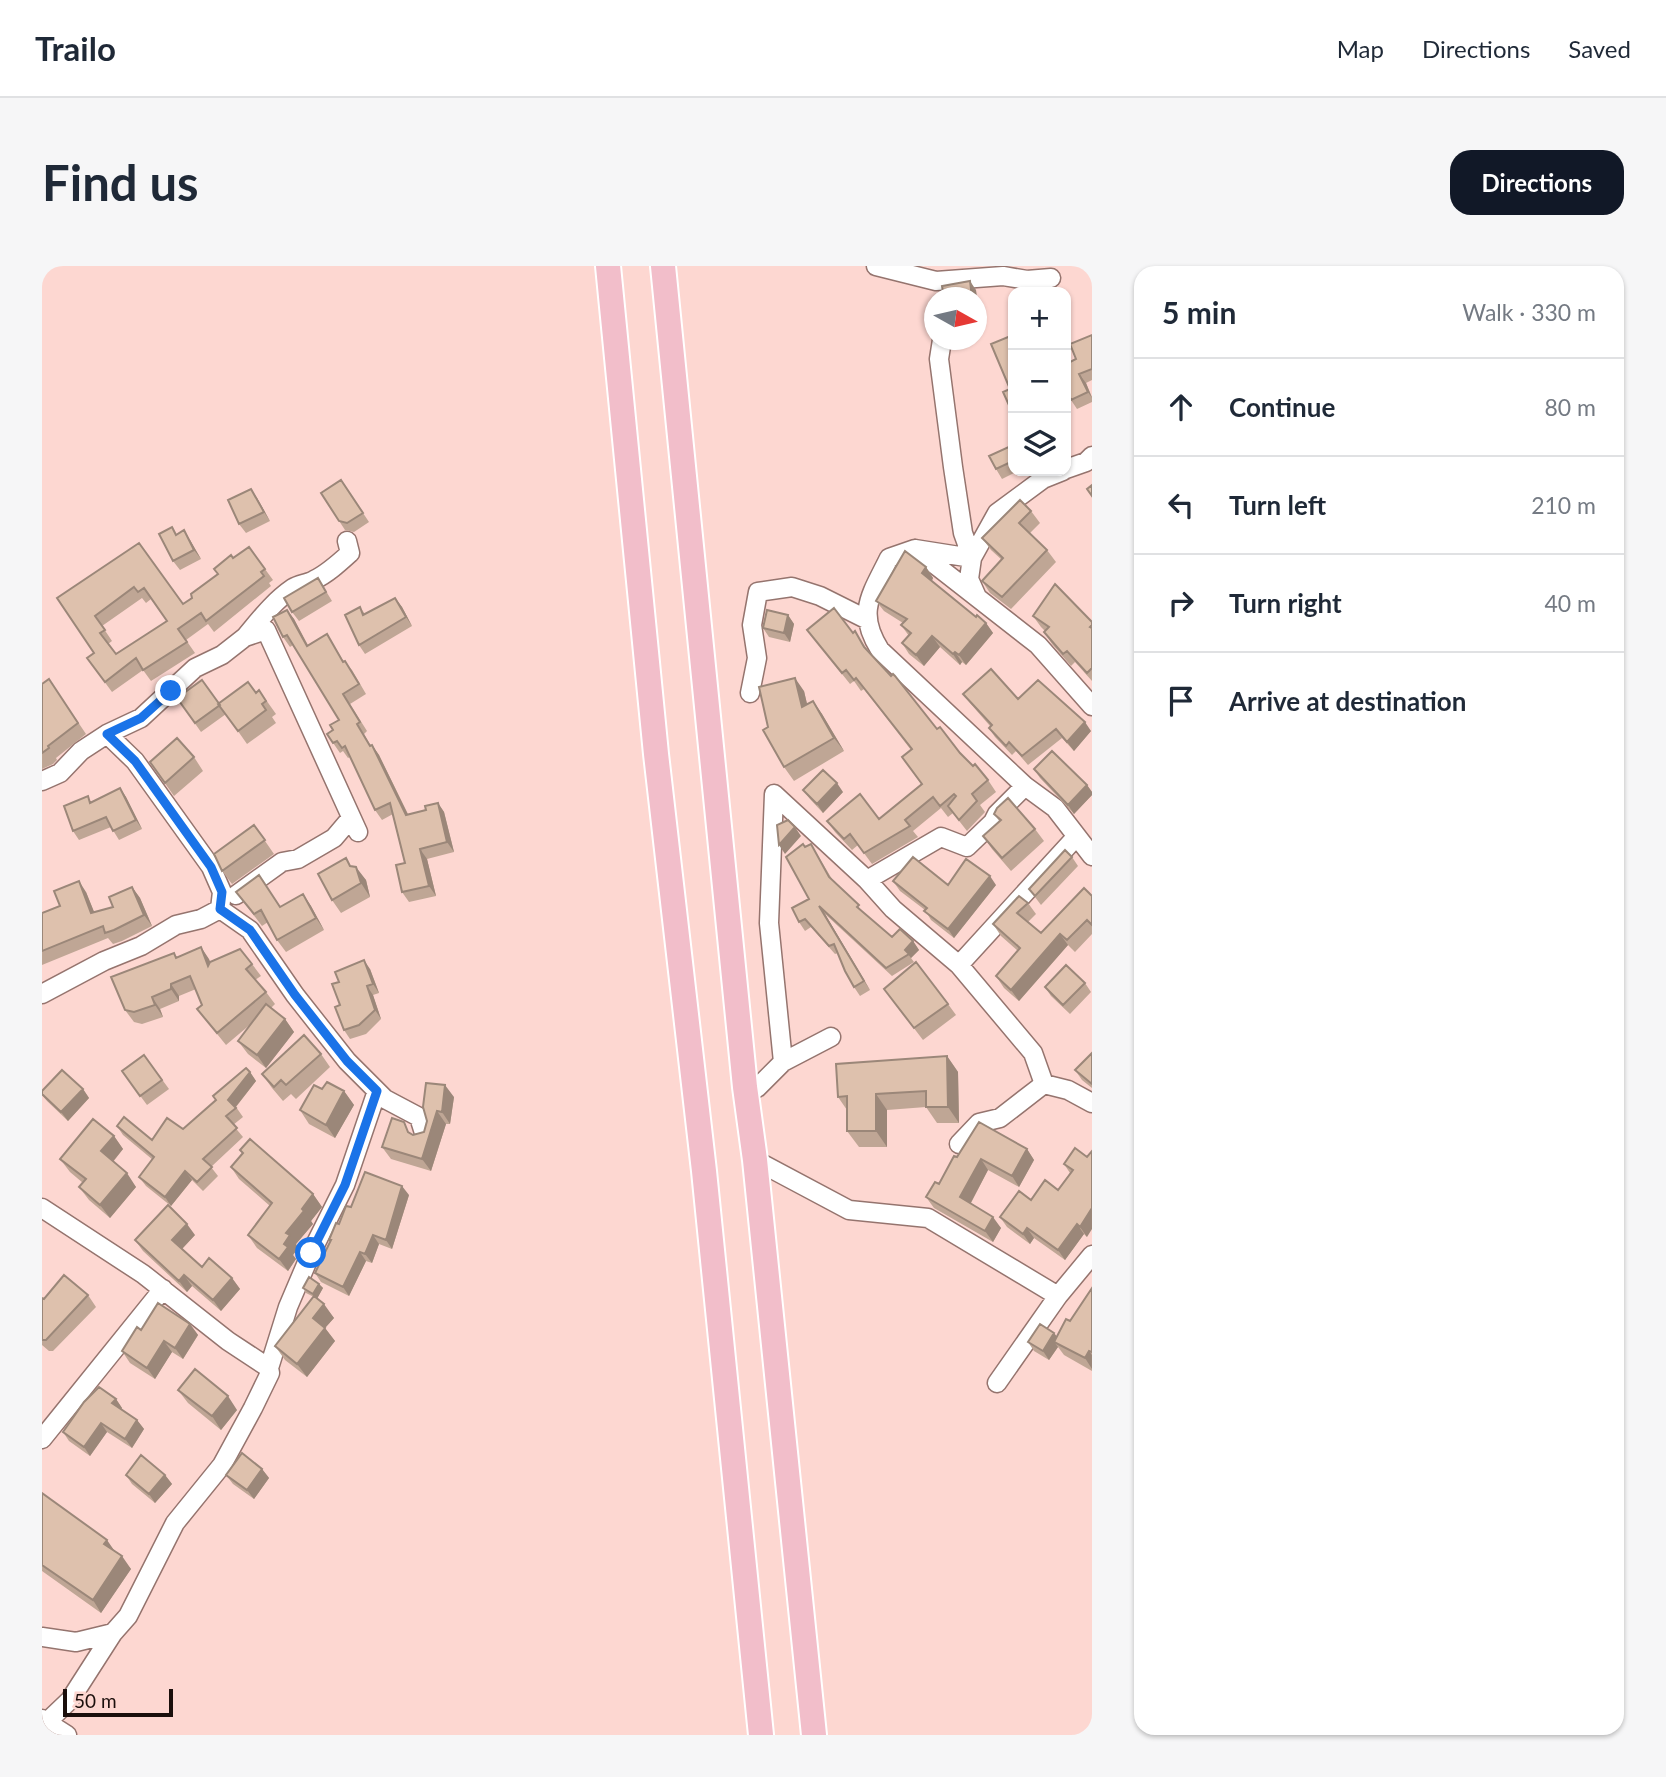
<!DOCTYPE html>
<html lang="en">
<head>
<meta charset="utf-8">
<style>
	body { margin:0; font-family:Lato,sans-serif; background:#f6f6f7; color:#1f2937 }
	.controls { position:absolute; right:21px; top:21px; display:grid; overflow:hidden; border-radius:14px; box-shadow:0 2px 5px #0004 }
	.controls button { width:63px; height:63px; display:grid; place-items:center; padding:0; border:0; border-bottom:2px solid #e0e1e3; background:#fff; color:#1f2937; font:35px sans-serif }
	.compass { position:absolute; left:882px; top:21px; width:63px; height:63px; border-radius:50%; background:#fff; box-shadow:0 2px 5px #0004; rotate:98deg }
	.scale { position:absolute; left:21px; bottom:18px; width:110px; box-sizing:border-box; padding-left:7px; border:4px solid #1b0f0c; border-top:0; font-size:19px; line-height:24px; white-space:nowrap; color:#1b0f0c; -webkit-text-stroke:5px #fdd7d1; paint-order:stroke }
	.stop { position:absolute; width:21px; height:21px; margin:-16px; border:5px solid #1a73e8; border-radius:50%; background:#fff }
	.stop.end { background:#1a73e8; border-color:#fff; box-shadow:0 2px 7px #0008 }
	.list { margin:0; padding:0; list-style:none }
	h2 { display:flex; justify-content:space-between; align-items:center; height:91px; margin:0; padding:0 28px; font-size:30px }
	h2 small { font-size:23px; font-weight:400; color:#747a83 }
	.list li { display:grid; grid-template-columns:46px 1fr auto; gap:21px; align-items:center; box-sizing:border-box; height:98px; padding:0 28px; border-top:2px solid #e0e1e3 }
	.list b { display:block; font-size:26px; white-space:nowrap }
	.list em { font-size:23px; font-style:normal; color:#747a83 }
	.icon { flex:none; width:38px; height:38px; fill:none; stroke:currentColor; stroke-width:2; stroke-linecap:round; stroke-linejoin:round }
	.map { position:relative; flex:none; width:1050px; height:1469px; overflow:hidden; border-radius:21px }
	header { display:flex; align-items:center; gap:42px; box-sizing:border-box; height:98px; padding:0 35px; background:#fff; border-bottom:2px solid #e0e1e3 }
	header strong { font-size:33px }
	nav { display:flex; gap:38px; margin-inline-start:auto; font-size:24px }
	.intro { display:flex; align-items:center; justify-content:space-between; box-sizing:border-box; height:168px; padding:0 42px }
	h1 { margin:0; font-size:49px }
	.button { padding:18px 32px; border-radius:21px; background:#111827; color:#fff; font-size:24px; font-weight:700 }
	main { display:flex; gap:42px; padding:0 42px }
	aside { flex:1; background:#fff; border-radius:21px; box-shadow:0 2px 5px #0004 }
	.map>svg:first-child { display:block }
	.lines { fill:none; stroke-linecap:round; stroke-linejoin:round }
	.minor-casing { stroke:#95746e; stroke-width:21 }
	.highway-casing { stroke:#fff; stroke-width:28 }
	.minor { stroke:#fff; stroke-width:18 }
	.highway { stroke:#f2beca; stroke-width:24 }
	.wall { fill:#bfa695; fill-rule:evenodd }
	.shaded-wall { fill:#9b8779 }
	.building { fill:#dec1ad; stroke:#9b8779; stroke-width:2; fill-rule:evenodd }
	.route { stroke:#1a73e8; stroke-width:9 }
</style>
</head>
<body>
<header>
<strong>Trailo</strong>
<nav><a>Map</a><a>Directions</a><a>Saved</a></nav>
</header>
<div class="intro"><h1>Find us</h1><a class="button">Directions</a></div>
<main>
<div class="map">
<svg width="1050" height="1469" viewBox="0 0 1050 1469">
	<rect width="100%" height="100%" fill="#fdd7d1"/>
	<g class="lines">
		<defs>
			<path id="minor" d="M834,0L894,15L961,10L985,14L1009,12
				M900,74L897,93L911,201L921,267L930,292L927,313L935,331
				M1024,203L1044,196L1050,190
				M1021,205L1001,213L955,247L930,292L873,283L996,379L1050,440
				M873,283L847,292C829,329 814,346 838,384L983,520L1013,542L1050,590
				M204,370C219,352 232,335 251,322C257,318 265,318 272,314C285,308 297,297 308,287L305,275
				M708,427L715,392L710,359L716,326L750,321L778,330L824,353
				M0,515L18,507L39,485L65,468L99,452L153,402L180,389L203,371L224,364L316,566
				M983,520L955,548L951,556L925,581L899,571L825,614L851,643L917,699L1034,571
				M194,629L240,596L256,593L292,572L309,552
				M178,643L208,664L253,729L305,795L343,833L377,851L383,870
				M917,699L991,787L1002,818L1026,824L1050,837
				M0,728L62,695L99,680L134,659L159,653L178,643L180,626L169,601L93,495L65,468
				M741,796L789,771
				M703,821L715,822L741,796L727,657L732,528L825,614
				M917,878L937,857L958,852L1002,818
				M713,894L807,944L886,952L1016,1030L1050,989
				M0,942L101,1008L186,1075L227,1102L228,1107L211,1142L180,1199L133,1257L86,1350L71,1367L28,1434L5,1456
				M227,1102L246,1041L269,987L303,919L335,825
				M955,1117L1016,1030
				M0,1173L121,1023
				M0,1371L34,1376L71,1367
				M0,1453L25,1469"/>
			<path id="highway" d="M566,0L614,488L662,905L719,1469
				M621,0L703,821L713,894L772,1469"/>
		</defs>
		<use href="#minor" class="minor-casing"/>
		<use href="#highway" class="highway-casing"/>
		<use href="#minor" class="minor"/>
		<use href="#highway" class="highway"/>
	</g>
	<path class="wall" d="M1050,69V114L1044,117L1050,131V136L1035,143L1029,134L1034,93Z
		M971,179V205H976L960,213L954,203Z
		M299,214L327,256L312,266L303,264L279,227Z
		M215,232L228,255L204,267L197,258Z
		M989,245L998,257L988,267L1005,284L1014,296L969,343L948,327L940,315L960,294L949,284L940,272Z
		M135,268L148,274L159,293L138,304L131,295Z
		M97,277L141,338L150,332L176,308L191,292L207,281L231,314L227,317L229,320L172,366L166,358L144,374L153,387L109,415L101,404L70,426L45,392L52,387L15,332ZM100,332L104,337L109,333L125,355L74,388L66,378L70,375L60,360Z
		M884,301L891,312L890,315L934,351L944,357L951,367L924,399L920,396L918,399L898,381L882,400L867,388L860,377L867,370L859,359L861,357L842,345L834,335Z
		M276,312L290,335L257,355L250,346Z
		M353,332L360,341L370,360L323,388L317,379L318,341L323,348Z
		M245,344L252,353L266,379L285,368L302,396L310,404L324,428L308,438L325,465L322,468L329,480L330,479L337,489L366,548L384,544L396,537L402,546L412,586L385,593L394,630L367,636L360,626L363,597L351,548L340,554L333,544L308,491L306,492L301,485L298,487L285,468L291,464L297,454L251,379L248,381L241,371Z
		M746,349L752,358L748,376L727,371L721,362Z
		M991,350L1050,356V415L1033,396L1029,400L1010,378L1002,366L1003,365L999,361Z
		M765,364L811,367L813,365L826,385L895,463L931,500L946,514L954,526L938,539L943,546L925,565L911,547L906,551L899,542L871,565L876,571L830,598L816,579L810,584L793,566L785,555L837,553L879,518L860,491L869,484L822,423L819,425L812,415L808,418Z
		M7,413L44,468L14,492L15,494L11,498L0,503V418Z
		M217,424L234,448L230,451L234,457L205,478L184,448L159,466L135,432L177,438L214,427Z
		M762,425L765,438L771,435L780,448L802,485L752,515L742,501L726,461Z
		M921,428L976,433L1049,465L1032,485L1020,472L986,499L974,485L970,489L953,471L947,462L948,460L928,437Z
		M152,491L161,505L132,530L108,496Z
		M992,503L1045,519L1050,526V529L1032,548L998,512Z
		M78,522L84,531L100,563L77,574L69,561L37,574L31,565L50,536Z
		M761,524L801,526L781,547L768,533Z
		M952,548L993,563L1002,575L969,605L950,583L941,570L958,556Z
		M212,559L232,588L190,618L180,605Z
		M761,578L763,581L769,578L790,613L822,647L850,671L871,675L877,684L869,692L872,696L850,710L783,648L828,724L818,730L812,721L796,687L793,688L769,661L763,665L757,656L767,633Z
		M1030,591L1036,600L999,639L987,623Z
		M309,600L324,614L328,631L299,647L290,634Z
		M851,615L906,619H954L912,672L889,654L883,644L858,625Z
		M90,621L98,632L110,660L80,675L71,678L66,672L0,699V647L18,640L44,626L52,646L71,641Z
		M194,626L238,641L261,628L269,640L282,664L244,686L235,674L226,656L220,660Z
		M1050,630V668L1033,686L1026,679L977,735L962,722L954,710L976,685L959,670L951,658L986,637L994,648L986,656L999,667Z
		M159,681L168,696L210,698L219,710L213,714L224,726L233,738L229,742L243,753L252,766L224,802L206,788L196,775L210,757L184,779L155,743L160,739L154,723L137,730V735L118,743L121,751L100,758L92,756L83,744L132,687L135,691Z
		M328,703L337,727L331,729L339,753L324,768L308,773L302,764Z
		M1043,717L1049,726L1028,748L1009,730L1003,721Z
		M842,723L906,738L914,749L881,774Z
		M1050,787V822L1040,814L1033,804Z
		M279,788L288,801L254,833L249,828L241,835L230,822L220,808Z
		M102,789L127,823L105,839L80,805Z
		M905,790L916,806L917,857H895L884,841L845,844V881H817L805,865V844L796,831Z
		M208,806L214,815L194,841L201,851L191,859L201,871L169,901L176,910L161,925L150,914L129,940L104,920L97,911L111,894L81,869L75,860L110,874L141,863Z
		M41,823L47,832L26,855L5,835L0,829Z
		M280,823L302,825L312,839L293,872L267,858L258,844Z
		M412,831L408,858H404L389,905L349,893L340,881L371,868L382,866L385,855L381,841Z
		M72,870L81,883L71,896L94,921L68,952L47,934L37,921L41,917L28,906L18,893Z
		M1033,882L1045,971L1042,968L1023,994L992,972L988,978L965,961L958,951L1016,924L1028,907L1022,898Z
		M985,883L992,894L977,921L946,904L929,937L959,962L951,976L892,942L884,931L897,918L915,891Z
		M198,884L271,928L280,941L269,955L271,958L254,978L256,982L251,989L254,993L246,1005L215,982L206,969L228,940L197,913L189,901L200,887Z
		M367,929L350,983L337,978L330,997L324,995L307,1030L279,1016L273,1007L289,975L287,974L309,941Z
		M153,969L140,983L160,1001L190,1012L198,1023L179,1045L150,1020L145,1026L101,985L93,974Z
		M277,1018L281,1022L275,1032L292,1052L283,1062L293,1075L265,1111L243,1094L233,1080L272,1031L264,1027L261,1022Z
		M1050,1022V1105L1022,1089L1016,1081L1007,1094L992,1085L986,1076L1012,1067L1015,1071L1028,1055Z
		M46,1029L54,1041L11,1085H7L0,1079V1032L2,1033Z
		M148,1058L156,1069L141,1093L130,1086L113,1113L88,1097L80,1085L99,1064Z
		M136,1124L195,1144L179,1164L146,1137Z
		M74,1133L80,1142L79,1143L95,1154L102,1163L90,1182L65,1166L48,1190L27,1175L21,1166Z
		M220,1203L227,1212L212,1233L191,1218L184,1209Z
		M84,1209H123L130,1218L113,1237L90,1218Z
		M0,1227L73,1286L89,1303L59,1347L0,1305Z"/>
	<path class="shaded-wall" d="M928,15L934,24L938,51L934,46V32H930Z
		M1037,108L1044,117L1050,132L1046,126Z
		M209,223L215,232L228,255L222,246Z
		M142,264L148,274L159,293L152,284Z
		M884,301L891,312L888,318L880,307Z
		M353,332L360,341L370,360L364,351Z
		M245,344L252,353L271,390L265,380Z
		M746,349L752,358L748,376L742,367Z
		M944,357L951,367L924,399L917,389Z
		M890,370L898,381L882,400L874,389Z
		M913,386L920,396L918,399L911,388Z
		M753,412L762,425L769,455L760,441Z
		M771,435L780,448L802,485L792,472Z
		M1043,456L1049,465L1032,485L1025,476Z
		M330,479L337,489L371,559L364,549Z
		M795,517L801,526L781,547L775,538Z
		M1045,519L1050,526V529L1032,548L1026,539Z
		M78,522L84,531L100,563L94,554Z
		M396,537L402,546L412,586L405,576Z
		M753,561L759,570L743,588L737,579Z
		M378,583L385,593L394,630L387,620Z
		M314,601L324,614L328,631L319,617Z
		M948,610L954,619L912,672L906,663Z
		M37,615L44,626L57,658L49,647Z
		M90,621L98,632L110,660L102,649Z
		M261,628L269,640L282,664L274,652Z
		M777,640L783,648L828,724L822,715Z
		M1018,668L1026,679L977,735L969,724Z
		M871,675L877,684L869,692L863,684Z
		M159,681L167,693L175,712L166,700Z
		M322,694L328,703L337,727L331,718Z
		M129,718L137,730V735L129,723Z
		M325,720L331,729L339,753L333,744Z
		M110,731L118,743L121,751L113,739Z
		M243,753L252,766L224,802L215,789Z
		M905,790L916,806L917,857L906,841Z
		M208,806L214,815L192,843L186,834Z
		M403,819L412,831L408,858L400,846Z
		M41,823L47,832L26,855L19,846Z
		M302,825L312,839L293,872L284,859Z
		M834,828L845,844V881L834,865Z
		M395,845L404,858L389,905L380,893Z
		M72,870L81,883L68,899L59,885Z
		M985,883L992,894L977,921L970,910Z
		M939,893L946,904L926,942L918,931Z
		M143,905L150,914L129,940L123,931Z
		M85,907L94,921L68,952L58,939Z
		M360,920L367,929L350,983L344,974Z
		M271,928L280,941L269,955L271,958L254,978L256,982L251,989L254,993L246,1005L237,993L244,967Z
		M1050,942V963L1045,971L1038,961Z
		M951,951L959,962L951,976L943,965Z
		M145,958L153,969L138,985L130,974Z
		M1035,958L1042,968L1023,994L1016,984Z
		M985,962L992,972L988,978L981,968Z
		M331,969L337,978L330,997L323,988Z
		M318,986L324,995L307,1030L301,1021Z
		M142,1009L150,1020L145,1026L137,1015Z
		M190,1012L198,1023L179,1045L171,1034Z
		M277,1018L281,1022L275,1033L271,1028Z
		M282,1038L292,1052L283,1062L293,1075L265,1111L255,1098L271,1052Z
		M148,1058L156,1069L141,1093L133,1082Z
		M1012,1067L1019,1076H1012L1016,1081L1007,1094L1001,1085Z
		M122,1075L130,1086L113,1113L105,1102Z
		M1047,1085L1050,1089V1103L1043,1092Z
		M186,1130L195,1144L179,1164L170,1150Z
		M74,1133L80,1142L77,1146L70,1137Z
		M95,1154L102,1163L90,1182L83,1173Z
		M59,1157L65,1166L48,1190L42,1181Z
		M220,1203L227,1212L212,1233L205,1224Z
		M123,1209L130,1218L113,1237L107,1228Z
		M65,1274L74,1287L62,1278Z
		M80,1290L89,1303L59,1347L51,1334Z"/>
	<path class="building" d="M928,15L930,32H902L900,20Z
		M971,69V148L961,126L968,123L949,78Z
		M1050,69V103L1037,108L1046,126L1029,134L1024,122V98L1034,93L1028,78Z
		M971,179V195L954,203L947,190Z
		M299,214L321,247L305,257L297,255L279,227Z
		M1050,219V230L1045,223Z
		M209,223L222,246L197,258L186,234Z
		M978,234L989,245L977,257L1005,284L960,331L940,315L961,292L940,272Z
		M130,261L134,269L142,264L152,284L131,295L117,268Z
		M97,277L141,338L150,332L149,328L176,308L172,303L189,289L191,292L207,281L223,303L219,306L222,310L164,355L159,347L136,363L145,376L101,404L94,392L63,416L45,392L52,387L15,332ZM92,321L96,326L102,322L125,355L74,388L58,367L63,364L53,350Z
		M863,285L884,301L880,307L934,351L935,349L944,357L917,389L913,386L911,388L890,370L874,389L860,377L869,367L859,359L865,353L834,335Z
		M276,312L284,326L250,346L242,332Z
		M1013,318L1050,356V359L1048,361L1050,362V402L1045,407L1025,385L1021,388L1002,366L1007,361L991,350Z
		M353,332L364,351L317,379L303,349L318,341L321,349Z
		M792,342L811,367L813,365L822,381L849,410L851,408L853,410L895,463L898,461L918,487L931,500L933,498L946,514L930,528L935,535L917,554L906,540L914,530L912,528L898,540L891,531L863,554L868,560L822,587L808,568L802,573L785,555L818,528L837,553L880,518L860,491L870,483L814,412L812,414L804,404L800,407L765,364Z
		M245,344L265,380L285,368L301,396L303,395L317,418L301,428L318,456L315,458L328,480L330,479L364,549L384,544L383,540L396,537L405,576L378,583L387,620L360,626L354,599L363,597L348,537L333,544L303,480L300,482L295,475L291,477L285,468L291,464L288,459L297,454L245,369L241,371L231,351Z
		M725,344L746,349L742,367L721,362Z
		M949,403L976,433L996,414L1043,456L1025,476L1014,463L980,490L967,476L964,480L947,462L950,459L921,428Z
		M753,412L760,441L771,435L792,472L742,501L721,464L726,461L717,421Z
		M7,413L36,457L6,480L7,482L0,487V418Z
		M160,414L178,439L153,457L135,432Z
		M206,416L214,427L217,424L224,435L220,438L224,444L196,465L176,438Z
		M135,472L152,491L123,517L108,496Z
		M1010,485L1045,519L1026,539L992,503Z
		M781,504L795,517L775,538L761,524Z
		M78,522L94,554L71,565L64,551L31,565L22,540L46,530L48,537Z
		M966,532L993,563L960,592L941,570L959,554L952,548L955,542Z
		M746,554L753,561L737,579L735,559Z
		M212,559L223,574L180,605L172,588Z
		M761,578L763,581L769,578L787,611L817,639L815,641L850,671L858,663L871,675L863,684L867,688L844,702L777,640L822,715L812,721L803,705L792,678L787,680L763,653L757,656L750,642L767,633L744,591Z
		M1023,584L1030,591L993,630L987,623Z
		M871,591L906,619L924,593L948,610L906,663L882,645L885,642L851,615Z
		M304,592L308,600L314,601L319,617L290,634L276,608Z
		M217,609L238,641L261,628L274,652L235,674L219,644L212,648L194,626Z
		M37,615L49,647L71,641L67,631L90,621L102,649L72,664L63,667L61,660L0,685V647L18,640L12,625Z
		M1042,622L1050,630V659L1045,654L1025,674L1018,668L969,724L954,710L978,682L951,658L977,630L986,637L975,647L999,667Z
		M159,681L166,700L168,696L198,683L210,698L204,703L224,726L175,767L155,743L160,739L148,710L129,718V723L110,731L113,739L92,746L83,744L69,711L132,687L134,692Z
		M322,694L331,718L325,720L333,744L317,759L302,764L293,741L298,739L290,718L297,716L293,706Z
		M874,696L906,738L872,762L842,723Z
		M1024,699L1043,717L1021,739L1003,721Z
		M224,738L243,753L215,789L196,775Z
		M262,769L279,788L244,819L239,814L232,821L220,808Z
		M1050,787V818L1033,804Z
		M102,789L120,814L98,830L80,805Z
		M905,790L906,841H884V825L834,828V865H805V830L796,831L794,798Z
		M204,802L208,806L186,834L194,842L184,850L195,862L161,893L170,901L155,916L143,905L123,931L97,911L112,891L75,860L82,851L110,874L125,852L141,863L174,834L171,830Z
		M20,804L41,823L19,846L0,828V825Z
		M285,816L302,825L284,859L258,844L272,819L280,823Z
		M384,817L403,819L400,846L395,845L380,893L340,881L350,852L362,856L366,866L371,869L382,866L385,855L381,841Z
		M51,853L72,870L59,885L85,907L58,939L37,921L44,913L18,893Z
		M937,856L985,883L970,910L939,893L918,931L951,951L943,965L884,931L893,916L897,918L912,890L915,891Z
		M208,873L271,928L260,943L262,945L244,967L248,969L242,978L246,981L237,993L206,969L230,937L189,901L201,887L198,884Z
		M1033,882L1045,891L1050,885V942L1038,961L1035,958L1016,984L985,962L981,968L958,951L977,925L989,934L1003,914L1016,924L1031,904L1022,898Z
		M323,906L360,920L344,974L331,969L323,988L318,986L301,1021L273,1007L289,974H287L294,957L297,958L304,940L309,941Z
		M126,939L145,958L130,974L160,1001L167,992L190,1012L171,1034L142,1009L137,1015L93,974Z
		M22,1009L46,1029L4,1074H0V1032L2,1033Z
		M267,1011L277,1018L271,1028L261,1022Z
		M1050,1022V1086L1047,1085L1043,1092L1012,1076L1024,1053L1028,1055Z
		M272,1030L282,1038L271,1052L283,1062L255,1098L233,1080Z
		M116,1037L148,1058L133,1082L122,1075L105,1102L80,1085L95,1061L99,1064Z
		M998,1058L1012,1067L1001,1085L986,1076Z
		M153,1103L186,1130L170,1150L136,1124Z
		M57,1121L74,1133L70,1137L95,1154L83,1173L59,1157L42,1181L21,1166L42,1136Z
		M200,1187L220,1203L205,1224L184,1209Z
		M99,1189L123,1209L107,1228L84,1209Z
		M0,1227L65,1274L62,1278L80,1290L51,1334L0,1299Z"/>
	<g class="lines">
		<path class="route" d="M129,425L99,452L65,468L93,495L169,601L180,626L178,643L208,664L253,729L305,795L335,825L303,919L269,987"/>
	</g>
</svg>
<div class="controls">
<button>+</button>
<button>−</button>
<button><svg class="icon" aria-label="layers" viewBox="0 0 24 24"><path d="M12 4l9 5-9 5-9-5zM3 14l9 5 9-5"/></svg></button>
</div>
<svg class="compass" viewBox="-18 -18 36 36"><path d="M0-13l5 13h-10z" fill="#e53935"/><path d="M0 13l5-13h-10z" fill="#747a83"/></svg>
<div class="scale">50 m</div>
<div class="stop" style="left:269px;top:987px"></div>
<div class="stop end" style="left:129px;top:425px"></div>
</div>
<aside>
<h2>5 min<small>Walk · 330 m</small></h2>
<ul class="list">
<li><svg class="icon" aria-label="ahead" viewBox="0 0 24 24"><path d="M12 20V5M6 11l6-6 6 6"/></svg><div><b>Continue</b></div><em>80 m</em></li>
<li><svg class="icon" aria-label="left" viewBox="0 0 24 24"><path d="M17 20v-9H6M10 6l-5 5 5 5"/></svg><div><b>Turn left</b></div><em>210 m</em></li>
<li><svg class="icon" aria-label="right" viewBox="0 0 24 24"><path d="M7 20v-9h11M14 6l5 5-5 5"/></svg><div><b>Turn right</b></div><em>40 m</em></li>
<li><svg class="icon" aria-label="arrive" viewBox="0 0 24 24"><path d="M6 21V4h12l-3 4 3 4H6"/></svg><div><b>Arrive at destination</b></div></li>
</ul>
</aside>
</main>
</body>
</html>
